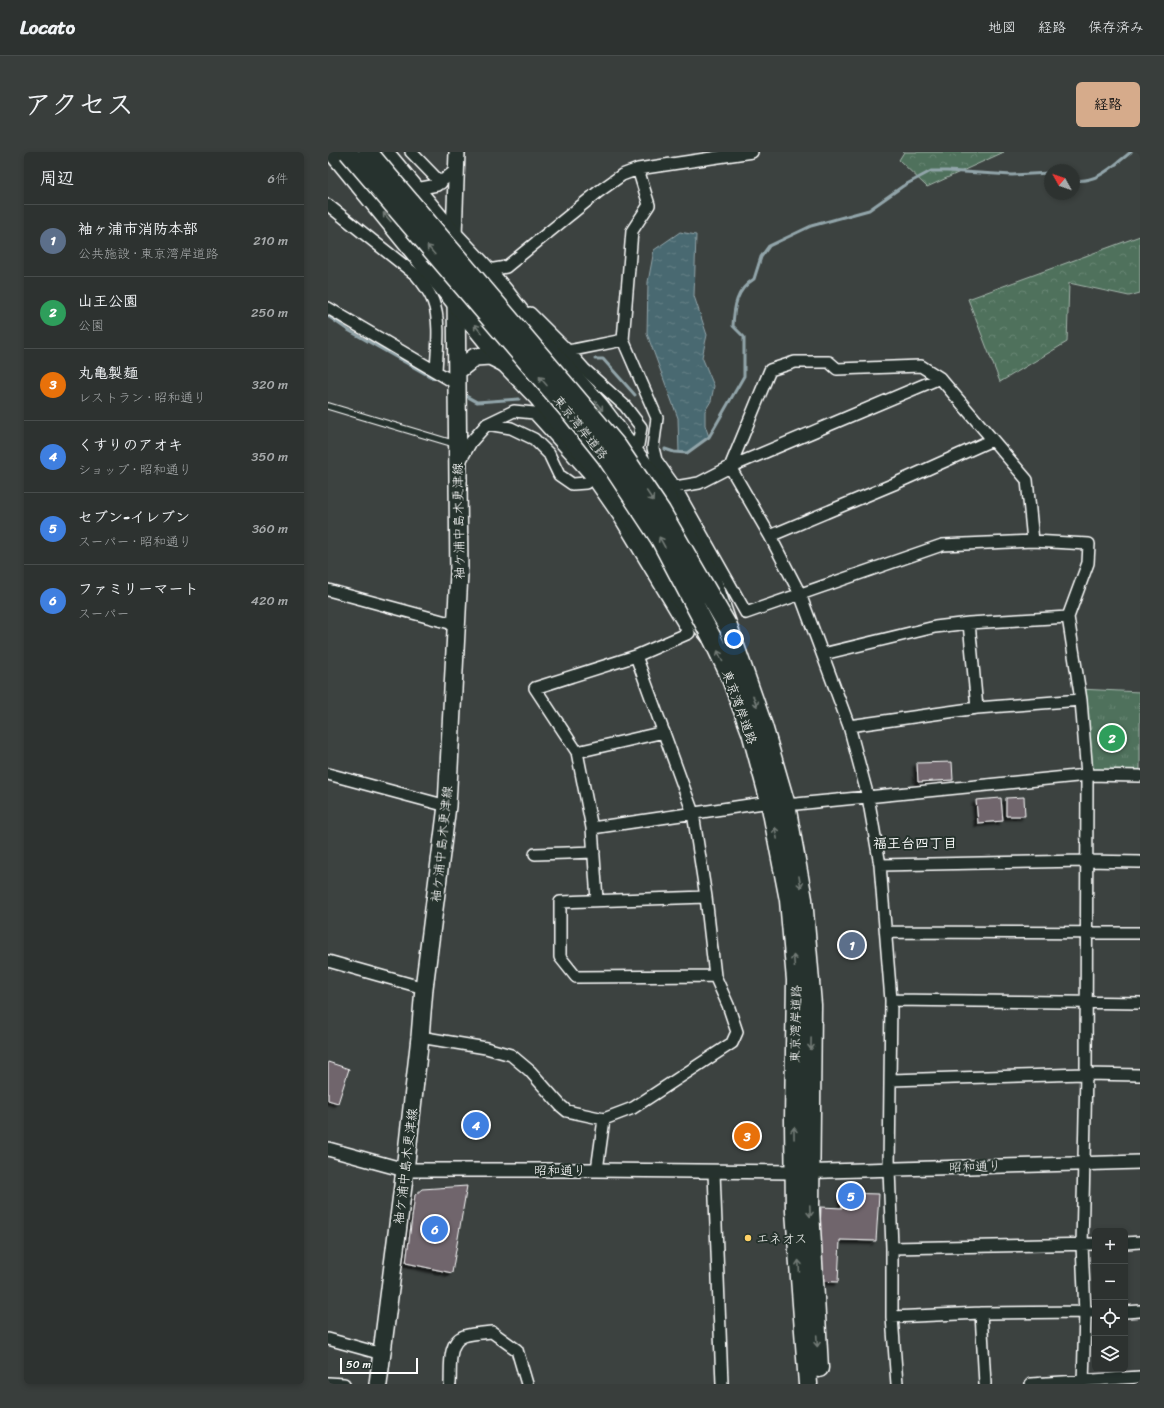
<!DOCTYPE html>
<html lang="ja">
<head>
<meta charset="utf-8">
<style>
	body { margin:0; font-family:Sriracha,"Klee One",sans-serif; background:#393e3c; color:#f1f3f6 }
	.controls { position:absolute; right:12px; bottom:12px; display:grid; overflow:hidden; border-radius:6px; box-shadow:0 2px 6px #0003 }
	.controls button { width:36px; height:36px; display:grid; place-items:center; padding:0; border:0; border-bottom:1px solid #484d4c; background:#2d3230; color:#f1f3f6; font:20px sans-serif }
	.compass { position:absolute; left:716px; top:12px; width:36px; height:36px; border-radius:50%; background:#2d3230; box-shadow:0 2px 6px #0003; rotate:310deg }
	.scale { position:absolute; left:12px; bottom:10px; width:78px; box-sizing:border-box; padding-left:4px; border:2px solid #fff; border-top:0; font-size:11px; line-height:14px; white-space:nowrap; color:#fff; -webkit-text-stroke:3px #26332d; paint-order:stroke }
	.you { position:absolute; left:406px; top:487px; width:14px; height:14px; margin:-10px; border:3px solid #fff; border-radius:50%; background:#1a73e8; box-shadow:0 0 0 6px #1a73e833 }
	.badge { display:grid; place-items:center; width:26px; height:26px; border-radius:50%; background:#d6ab8b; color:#fff; font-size:13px; font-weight:700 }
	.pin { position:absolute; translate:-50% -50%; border:2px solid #fff; box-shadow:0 1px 4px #0006 }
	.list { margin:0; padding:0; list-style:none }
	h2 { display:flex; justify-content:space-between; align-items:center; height:52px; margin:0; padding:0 16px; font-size:17px }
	h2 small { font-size:13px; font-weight:400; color:#a7aaab }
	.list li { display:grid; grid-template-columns:26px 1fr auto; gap:12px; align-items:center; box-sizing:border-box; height:72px; padding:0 16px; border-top:1px solid #484d4c }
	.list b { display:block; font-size:15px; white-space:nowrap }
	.list p { margin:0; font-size:13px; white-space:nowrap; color:#a7aaab }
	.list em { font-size:13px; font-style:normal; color:#a7aaab }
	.icon { flex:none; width:22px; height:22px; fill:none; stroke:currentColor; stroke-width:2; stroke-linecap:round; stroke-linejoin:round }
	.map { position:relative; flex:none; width:812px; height:1232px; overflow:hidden; border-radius:6px }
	header { display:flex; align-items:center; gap:24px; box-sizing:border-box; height:56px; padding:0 20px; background:#2d3230; border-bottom:1px solid #484d4c }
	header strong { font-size:19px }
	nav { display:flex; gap:22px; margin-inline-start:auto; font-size:14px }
	.intro { display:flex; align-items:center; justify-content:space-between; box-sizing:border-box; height:96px; padding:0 24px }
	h1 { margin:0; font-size:28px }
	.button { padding:10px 18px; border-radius:6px; background:#d6ab8b; color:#111; font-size:14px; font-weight:700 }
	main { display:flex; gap:24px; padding:0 24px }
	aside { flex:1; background:#2d3230; border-radius:6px; box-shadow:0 2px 6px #0003 }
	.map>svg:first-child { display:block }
	.grass { fill:url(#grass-tufts); stroke:#a7b8ae }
	.forest { fill:url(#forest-crowns); stroke:#a7b8ae }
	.water { fill:url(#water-ripples); stroke:#92a5aa }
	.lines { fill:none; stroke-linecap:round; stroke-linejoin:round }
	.stream { stroke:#92a5aa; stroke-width:3 }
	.building { fill:#6f656c; stroke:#fff; filter:url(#shadow) }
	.service-casing { stroke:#fff; stroke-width:8 }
	.minor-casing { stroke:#fff; stroke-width:14 }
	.tertiary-casing { stroke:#fff; stroke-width:16 }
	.secondary-casing { stroke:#fff; stroke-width:18 }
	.primary-casing { stroke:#fff; stroke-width:20 }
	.trunk-casing { stroke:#fff; stroke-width:21 }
	.service { stroke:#26332d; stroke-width:5.5 }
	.minor { stroke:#26332d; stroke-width:11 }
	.tertiary { stroke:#26332d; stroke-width:13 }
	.secondary { stroke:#26332d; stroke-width:15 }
	.primary { stroke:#26332d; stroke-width:17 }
	.trunk { stroke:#26332d; stroke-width:18 }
	.trunk-bridge-casing { stroke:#fff; stroke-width:21; stroke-linecap:butt }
	.trunk-bridge { stroke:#26332d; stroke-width:18 }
	.oneway { stroke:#727a76 }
	.poi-dot { fill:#ffd166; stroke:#26332d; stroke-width:1.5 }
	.labels { text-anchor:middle; stroke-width:4; stroke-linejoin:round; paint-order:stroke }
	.street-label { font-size:13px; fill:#fff; stroke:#26332d }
	.poi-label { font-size:13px; fill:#fff; stroke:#26332d; text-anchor:start }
	.neighbourhood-label { font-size:14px; font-weight:bold; fill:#fff; stroke:#26332d }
</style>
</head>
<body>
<header>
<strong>Locato</strong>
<nav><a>地図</a><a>経路</a><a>保存済み</a></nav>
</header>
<div class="intro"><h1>アクセス</h1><a class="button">経路</a></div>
<main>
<aside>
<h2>周辺<small>6件</small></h2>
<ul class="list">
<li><span class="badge" style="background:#5c6f8a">1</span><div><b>袖ヶ浦市消防本部</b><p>公共施設 · 東京湾岸道路</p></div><em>210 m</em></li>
<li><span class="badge" style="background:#2e9e5b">2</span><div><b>山王公園</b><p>公園</p></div><em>250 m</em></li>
<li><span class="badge" style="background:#e8710a">3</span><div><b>丸亀製麺</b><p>レストラン · 昭和通り</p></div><em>320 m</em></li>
<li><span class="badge" style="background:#3f7fe0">4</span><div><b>くすりのアオキ</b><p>ショップ · 昭和通り</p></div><em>350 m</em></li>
<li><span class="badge" style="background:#3f7fe0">5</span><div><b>セブン-イレブン</b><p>スーパー · 昭和通り</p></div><em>360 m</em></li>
<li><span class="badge" style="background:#3f7fe0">6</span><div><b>ファミリーマート</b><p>スーパー</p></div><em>420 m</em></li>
</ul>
</aside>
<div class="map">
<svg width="812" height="1232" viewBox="0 0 812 1232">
	<defs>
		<pattern id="grass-tufts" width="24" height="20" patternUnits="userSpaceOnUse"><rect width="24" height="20" fill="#4f715c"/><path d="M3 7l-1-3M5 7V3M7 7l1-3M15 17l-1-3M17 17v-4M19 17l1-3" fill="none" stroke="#698674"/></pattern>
		<pattern id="forest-crowns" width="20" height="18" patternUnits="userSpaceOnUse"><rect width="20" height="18" fill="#4f715c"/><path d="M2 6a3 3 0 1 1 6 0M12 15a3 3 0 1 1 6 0" fill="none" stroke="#698674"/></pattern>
		<pattern id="water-ripples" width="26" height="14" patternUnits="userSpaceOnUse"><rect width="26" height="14" fill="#4a6971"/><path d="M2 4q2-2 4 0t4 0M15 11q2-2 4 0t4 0" fill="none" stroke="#658086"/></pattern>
		<filter id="shadow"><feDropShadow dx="-3.5" dy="3.5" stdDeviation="1" flood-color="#0009"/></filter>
	</defs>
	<rect width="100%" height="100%" fill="#3c4240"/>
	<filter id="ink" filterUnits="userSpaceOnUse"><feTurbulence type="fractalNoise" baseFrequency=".025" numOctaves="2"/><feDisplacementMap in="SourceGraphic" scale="8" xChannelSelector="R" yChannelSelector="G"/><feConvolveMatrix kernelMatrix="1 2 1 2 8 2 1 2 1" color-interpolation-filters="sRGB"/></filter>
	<g filter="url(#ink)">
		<path class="grass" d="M751,537L812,540V624L759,623Z"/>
		<path class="forest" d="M576,0H676L599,35L571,8Z
			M812,84V141L801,144L741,131L739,190L672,230L640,147Z"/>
		<path class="water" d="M352,80L368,83L366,144L379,183L374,205L386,234L383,249L377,259V273L381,285L359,301H351L350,266L319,182L320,130L326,98Z"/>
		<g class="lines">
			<path class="stream" d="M746,28C769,32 787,12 803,0
				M0,164L20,178L105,226
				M267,207H275L307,243
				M138,244L149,250L191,247
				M337,297L346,300L359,301L381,285L416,224V185L405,174C406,155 408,138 426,127L433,105L441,94L483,74L541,58L575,34L603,19H619L684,23L722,21"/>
		</g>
		<path class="building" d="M624,610L625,628L590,630L589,611Z
			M696,645L697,664H678V646Z
			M673,646L675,669L650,671L648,648Z
			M0,910L21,917L10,951L0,948Z
			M139,1034L124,1121L78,1111L87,1043L94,1037Z
			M514,1041L551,1042L548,1089L512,1088L510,1130L490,1129L493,1055L514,1056Z"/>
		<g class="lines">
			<defs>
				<path id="service" d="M0,254L127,292"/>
				<path id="minor" d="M83,0L113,31
					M310,17L321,53L304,79L295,188L329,266L325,296L328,308L347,335L371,331L402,315L612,226
					M88,37L109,33L128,18
					M0,53L88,123C95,131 101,139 105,149C113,170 109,197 108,219
					M155,119L178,115L270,40L294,23L310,17L424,0
					M0,156L129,232
					M202,161L240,199L256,217L297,254L313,275L310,293
					M240,199L295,188
					M159,272L183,276L206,287L221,302L231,323L244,332L258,331
					M131,311L143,290L159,272L186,259L206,261L263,324L290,363L361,481L308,504L365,661L378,745L387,824L400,853L409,880L404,891L305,956L276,967L269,1018
					M347,335L418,461L614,393L705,389L761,392L760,411L740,465L753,548L759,623L758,922L754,1093L757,1161L755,1232
					M442,384L566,332L664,288
					M0,438L129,473
					M641,471L649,556
					M495,502L607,475L641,471L740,465
					M521,574L649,556L753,548
					M249,600L336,580
					M0,622L119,654
					M458,653L759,623L812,624
					M264,676L442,650
					M207,702L266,700
					M552,713L758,709L812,710
					M378,745L232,750V805L248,825L387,824
					M269,748L264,676L249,600L207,536L308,504
					M558,780L812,781
					M0,809L96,836
					M563,848L812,851
					M92,885L158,896L183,903L202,919L233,954L239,959L276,967
					M563,928L758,922L812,923
					M386,1020L394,1232
					M797,1091L812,1090
					M564,1096L767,1092
					M797,1160L812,1159
					M653,1161L657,1232
					M564,1165L653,1161L767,1160
					M0,1187L54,1202
					M0,1231L16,1232
					M122,1232C123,1217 119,1190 136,1184C145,1181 156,1181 164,1180L189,1198L199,1232
					M569,1232L564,1165V1096L561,1017L563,848L552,713L540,645L521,574L472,442L442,384L402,315L442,218L467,210H501L509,217L593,214L612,226L699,328L705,389
					M703,1232L812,1225"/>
				<path id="tertiary" d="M0,997L77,1018H269L466,1020L812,1010"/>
				<path id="secondary" d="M126,84L129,0"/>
				<path id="primary" d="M129,219L147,205L162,204L178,212
					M50,1232L77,1018L92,885L96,836L119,654L131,421L128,142"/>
				<path id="trunk" d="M5,0L178,212L210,245L276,326L322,393L347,440L384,486L402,524L423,580L442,650L461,748L468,828L466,968L467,1059L480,1232
					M56,0L126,84L158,118L177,141L216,192L271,254L335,339L380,417L435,574L458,653L475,747L484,853L482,1058L491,1216"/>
			</defs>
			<use href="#service" class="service-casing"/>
			<use href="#minor" class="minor-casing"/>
			<use href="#tertiary" class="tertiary-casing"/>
			<use href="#secondary" class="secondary-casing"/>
			<use href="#primary" class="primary-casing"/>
			<use href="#trunk" class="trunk-casing"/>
			<use href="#service" class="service"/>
			<use href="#minor" class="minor"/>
			<use href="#tertiary" class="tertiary"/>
			<use href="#secondary" class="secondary"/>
			<use href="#primary" class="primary"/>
			<use href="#trunk" class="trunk"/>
			<defs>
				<path id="trunk-bridge" d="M20,0L243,261L278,305L332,387L384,486
					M40,0L289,294L333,359L399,473"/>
			</defs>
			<use href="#trunk-bridge" class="trunk-bridge-casing"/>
			<use href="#trunk-bridge" class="trunk-bridge"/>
		</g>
		<defs><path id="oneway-shaft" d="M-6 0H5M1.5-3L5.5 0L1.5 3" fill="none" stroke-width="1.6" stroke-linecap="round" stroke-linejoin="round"/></defs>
		<g class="oneway">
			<use href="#oneway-shaft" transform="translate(59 65) rotate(-130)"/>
			<use href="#oneway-shaft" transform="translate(103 98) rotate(-130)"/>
			<use href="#oneway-shaft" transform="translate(150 177) rotate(-129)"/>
			<use href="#oneway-shaft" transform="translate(215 229) rotate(-131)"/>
			<use href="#oneway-shaft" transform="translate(271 254) rotate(51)"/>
			<use href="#oneway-shaft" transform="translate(322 344) rotate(56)"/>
			<use href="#oneway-shaft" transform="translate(334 390) rotate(-119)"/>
			<use href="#oneway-shaft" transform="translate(392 504) rotate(-115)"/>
			<use href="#oneway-shaft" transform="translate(427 549) rotate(70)"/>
			<use href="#oneway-shaft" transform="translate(448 681) rotate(-101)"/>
			<use href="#oneway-shaft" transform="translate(472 730) rotate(80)"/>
			<use href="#oneway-shaft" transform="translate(466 809) rotate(-95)"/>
			<use href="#oneway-shaft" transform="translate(483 892) rotate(91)"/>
			<use href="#oneway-shaft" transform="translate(466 981) rotate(-91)"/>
			<use href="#oneway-shaft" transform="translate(482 1059) rotate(88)"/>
			<use href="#oneway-shaft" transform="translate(471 1114) rotate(-94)"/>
			<use href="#oneway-shaft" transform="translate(489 1189) rotate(87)"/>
		</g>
	</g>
	<circle class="poi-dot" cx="420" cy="1086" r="4"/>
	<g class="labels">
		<g class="street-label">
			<text transform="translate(253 275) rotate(51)" y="5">東京湾岸道路</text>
			<text transform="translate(130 369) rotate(-91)" y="5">袖ケ浦中島木更津線</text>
			<text transform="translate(412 555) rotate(70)" y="5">東京湾岸道路</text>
			<text transform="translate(113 692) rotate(-84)" y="5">袖ケ浦中島木更津線</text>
			<text transform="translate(467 872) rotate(-89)" y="5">東京湾岸道路</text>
			<text transform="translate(77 1014) rotate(-83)" y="5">袖ケ浦中島木更津線</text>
			<text transform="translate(647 1014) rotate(-2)" y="5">昭和通り</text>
			<text x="232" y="1023">昭和通り</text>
		</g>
		<g class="poi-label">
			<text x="428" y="1091">エネオス</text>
		</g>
		<g class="neighbourhood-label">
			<text x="587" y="696">福王台四丁目</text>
		</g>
	</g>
</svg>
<div class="controls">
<button>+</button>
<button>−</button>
<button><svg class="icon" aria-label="locate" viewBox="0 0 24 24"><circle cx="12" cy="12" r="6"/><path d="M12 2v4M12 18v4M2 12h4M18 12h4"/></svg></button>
<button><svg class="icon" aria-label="layers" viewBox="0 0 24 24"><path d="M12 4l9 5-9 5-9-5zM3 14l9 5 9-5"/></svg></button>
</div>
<svg class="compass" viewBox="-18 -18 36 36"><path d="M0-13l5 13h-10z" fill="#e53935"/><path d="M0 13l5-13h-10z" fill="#a7aaab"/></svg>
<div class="scale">50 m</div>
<div class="you"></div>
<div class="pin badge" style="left:524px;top:793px;background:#5c6f8a">1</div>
<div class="pin badge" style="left:784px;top:586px;background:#2e9e5b">2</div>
<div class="pin badge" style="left:419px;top:984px;background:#e8710a">3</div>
<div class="pin badge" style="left:148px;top:973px;background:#3f7fe0">4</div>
<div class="pin badge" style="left:523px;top:1044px;background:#3f7fe0">5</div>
<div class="pin badge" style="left:107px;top:1077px;background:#3f7fe0">6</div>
</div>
</main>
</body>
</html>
